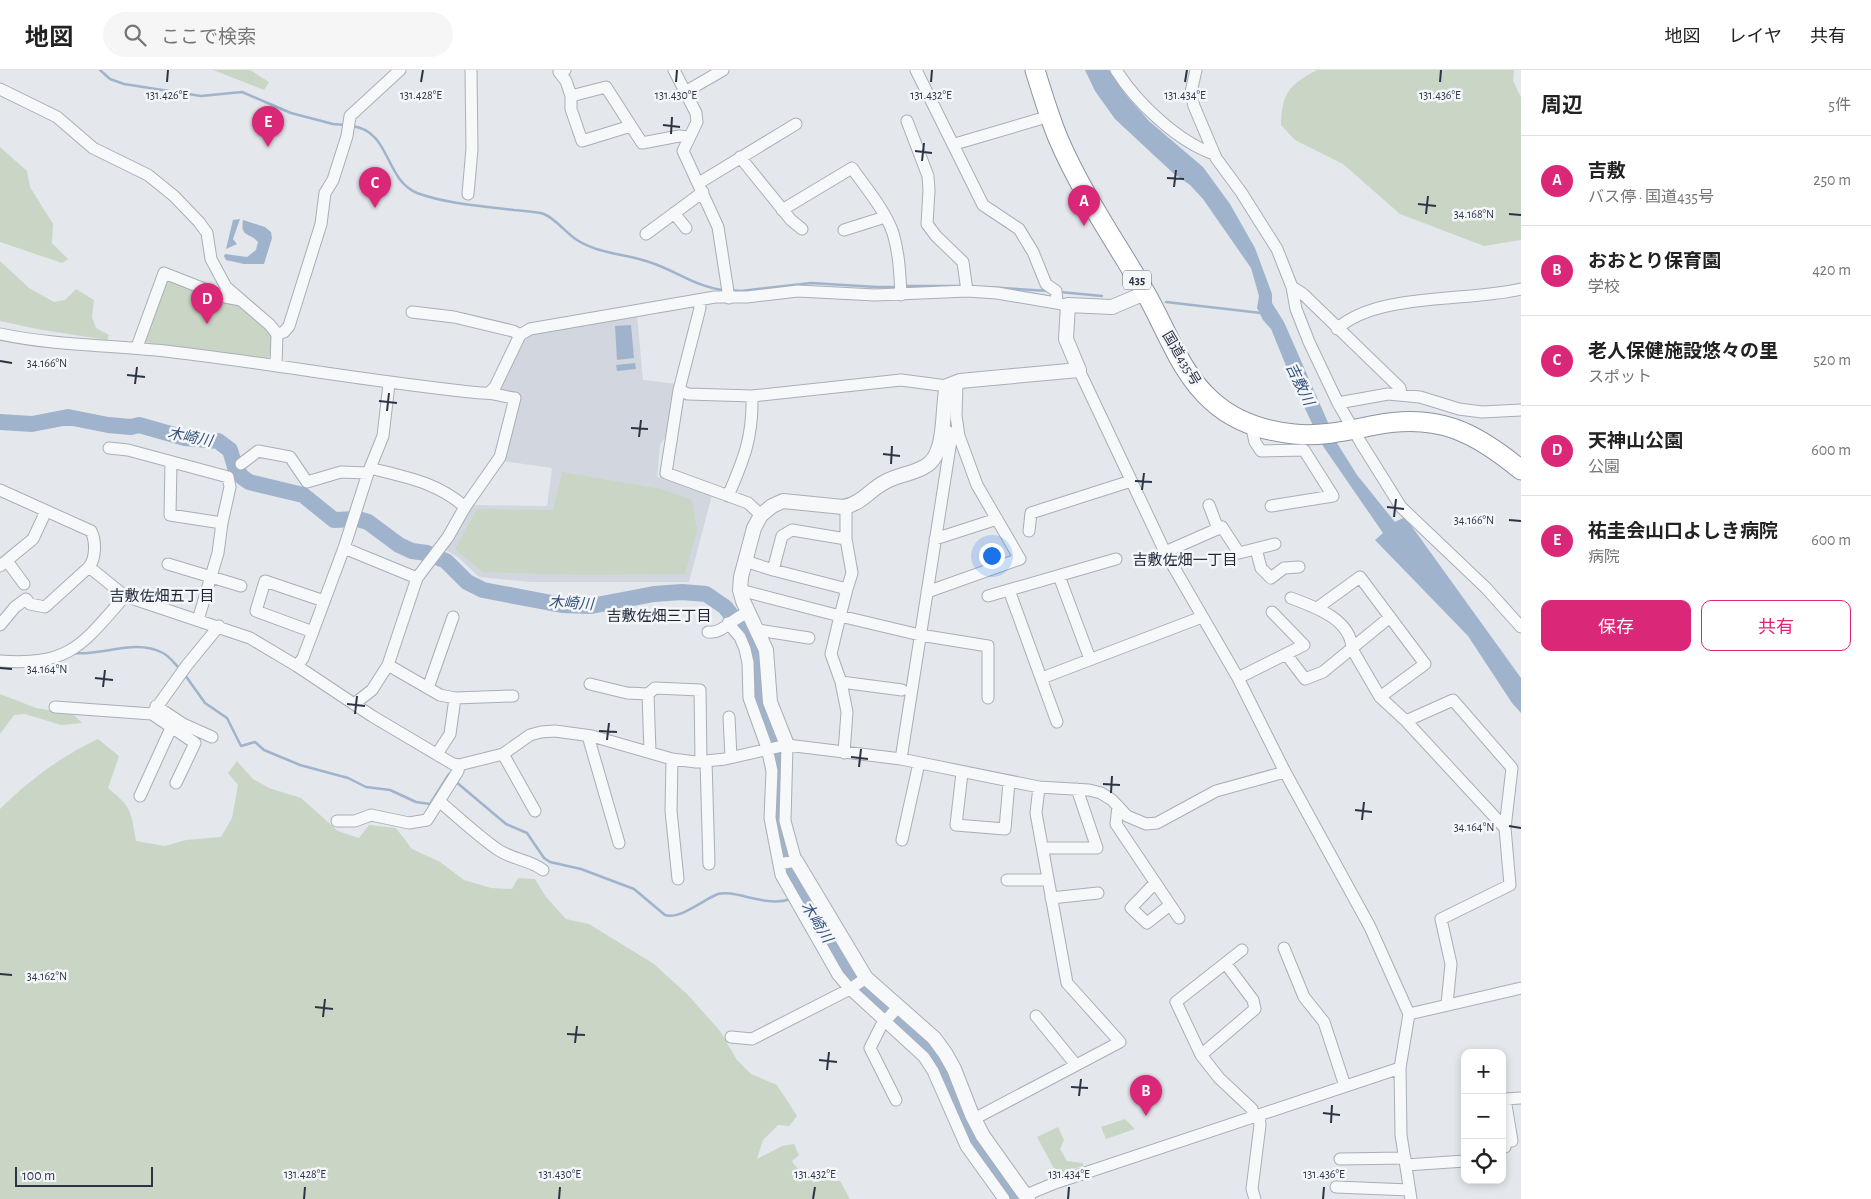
<!DOCTYPE html>
<html lang="ja">
<head>
<meta charset="utf-8">
<style>
	body { margin:0; font-family:"Alegreya Sans","Noto Sans JP",sans-serif; background:#f6f6f6; color:#222 }
	.controls { position:absolute; right:15px; bottom:15px; display:grid; overflow:hidden; border-radius:10px; box-shadow:0 2px 8px #0003 }
	.controls button { width:45px; height:45px; display:grid; place-items:center; padding:0; border:0; border-bottom:1px solid #e0e0e0; background:#fff; color:#222; font:25px sans-serif }
	.scale { position:absolute; left:15px; bottom:12px; width:138px; box-sizing:border-box; padding-left:5px; border:2px solid #2b3445; border-top:0; font-size:14px; line-height:18px; white-space:nowrap; color:#2b3445; -webkit-text-stroke:4px #f4f6f9; paint-order:stroke }
	.you { position:absolute; left:991px; top:485px; width:18px; height:18px; margin:-12px; border:4px solid #fff; border-radius:50%; background:#1a73e8; box-shadow:0 0 0 8px #1a73e833 }
	.badge { display:grid; place-items:center; width:32px; height:32px; border-radius:50%; background:#db2777; color:#fff; font-size:16px; font-weight:700 }
	.pin { position:absolute; translate:-50% -41px; filter:drop-shadow(0 1px 2px #0008) }
	.pin::after { content:''; position:absolute; top:26px; width:18px; height:15px; background:inherit; clip-path:polygon(0 0,100% 0,50% 100%) }
	.list { margin:0; padding:0; list-style:none }
	h2 { display:flex; justify-content:space-between; align-items:center; height:65px; margin:0; padding:0 20px; font-size:21px }
	h2 small { font-size:16px; font-weight:400; color:#767676 }
	.list li { display:grid; grid-template-columns:32px 1fr auto; gap:15px; align-items:center; box-sizing:border-box; height:90px; padding:0 20px; border-top:1px solid #e0e0e0 }
	.list b { display:block; font-size:19px; white-space:nowrap }
	.list p { margin:0; font-size:16px; white-space:nowrap; color:#767676 }
	.list em { font-size:16px; font-style:normal; color:#767676 }
	.actions { display:flex; gap:10px; padding:15px 20px }
	.actions a { flex:1; padding:11px 0; border:1px solid #db2777; border-radius:10px; text-align:center; font-size:18px; color:#db2777 }
	.actions .main { background:#db2777; color:#fff }
	.icon { flex:none; width:28px; height:28px; fill:none; stroke:currentColor; stroke-width:2; stroke-linecap:round; stroke-linejoin:round }
	.map { position:relative; flex:none; width:1521px; height:1129px; overflow:hidden }
	header { display:flex; align-items:center; gap:30px; box-sizing:border-box; height:70px; padding:0 25px; background:#fff; border-bottom:1px solid #e0e0e0 }
	header strong { font-size:24px }
	nav { display:flex; gap:28px; margin-inline-start:auto; font-size:18px }
	.search { width:350px; height:45px; background:#f6f6f6; display:flex; align-items:center; gap:12px; box-sizing:border-box; padding:0 18px; border-radius:28px; color:#767676; font-size:19px }
	main { display:flex }
	aside { flex:1; background:#fff }
	.map>svg:first-child { display:block }
	.built { fill:#d2d6de }
	.green { fill:#c9d6c5 }
	.water { fill:#9fb4cc }
	.lines { fill:none; stroke-linecap:round; stroke-linejoin:round }
	.stream { stroke:#9fb4cc; stroke-width:2.5 }
	.river { stroke:#9fb4cc; stroke-width:16 }
	.minor-casing { stroke:#a9aeb7; stroke-width:13 }
	.tertiary-casing { stroke:#a9aeb7; stroke-width:16 }
	.trunk-casing { stroke:#8b94a3; stroke-width:21 }
	.minor { stroke:#f7f8fa; stroke-width:11 }
	.tertiary { stroke:#f7f8fa; stroke-width:14 }
	.trunk { stroke:#fff; stroke-width:19 }
	.ticks { fill:none; stroke:#2b3445; stroke-width:2 }
	.labels { text-anchor:middle; stroke-width:5; stroke-linejoin:round; paint-order:stroke }
	.shield { fill:#f4f6f9; stroke:#676e7b; stroke-width:1 }
	.shield-label { font-size:12px; font-weight:bold; fill:#2b3445 }
	.street-label { font-size:14px; fill:#2b3445; stroke:#f4f6f9 }
	.water-label { font-size:15px; font-style:italic; fill:#34527a; stroke:#f4f6f9 }
	.neighbourhood-label { font-size:15px; fill:#1d2536; stroke:#f4f6f9 }
	.ticks-label { font-size:12px; text-anchor:middle; fill:#2b3445; stroke:#f4f6f9; stroke-width:5; stroke-linejoin:round; paint-order:stroke }
</style>
</head>
<body>
<header>
<strong>地図</strong>
<div class="search"><svg class="icon" aria-label="search" viewBox="0 0 24 24"><circle cx="10" cy="10" r="6"/><path d="M15 15l6 6"/></svg>ここで検索</div>
<nav><a>地図</a><a>レイヤ</a><a>共有</a></nav>
</header>
<main>
<div class="map">
<svg width="1521" height="1129" viewBox="0 0 1521 1129">
	<rect width="100%" height="100%" fill="#e4e7ec"/>
	<path class="built" d="M637,245L643,310L678,314L667,364L660,375L657,407L712,425L689,512H530L479,507L459,488L446,480L473,435L547,436L552,398L502,391L519,325L500,323L504,309L523,269L528,264Z"/>
	<path class="green" d="M213,0H250L269,12L264,20Z
		M1317,0H1514L1513,11L1521,27V170L1484,176L1400,144L1343,94L1295,70L1281,55C1282,23 1289,15 1317,0Z
		M0,77L27,101L30,117L53,154L52,173L68,189L62,193L0,172Z
		M0,191L29,218L54,232L65,230L76,219L94,230L92,247L96,258L109,265L107,270L37,259L0,251Z
		M166,208L240,232L273,261L272,284L265,290L144,272Z
		M562,402L661,419L692,430L697,461L685,504L583,505L483,502L455,479L477,439L553,440Z
		M0,624L36,638L73,644L82,653L61,655L25,644L14,645L0,664Z
		M98,669L119,686L108,718C132,738 131,741 136,771L165,776L186,770L221,767L232,748L238,715L228,703L237,691L253,709L269,718L301,728L338,761L359,768L369,755L396,758L412,779L440,792L464,810L491,818L512,819L518,808L535,809L546,827L566,849L589,854L654,894L688,925L720,961L737,990L751,1004L777,1015L797,1046L789,1056L778,1055L763,1070L757,1089L782,1076L794,1074L799,1085L792,1091C800,1106 824,1111 840,1111L850,1129H0V739C28,711 63,685 98,669Z
		M1125,1049L1135,1059L1106,1069L1101,1057Z
		M1058,1057L1064,1070L1060,1079L1067,1091L1083,1093V1096L1057,1104L1037,1067Z"/>
	<path class="water" d="M1085,0H1109L1126,25L1149,51L1203,97L1230,134L1255,178L1272,224V233L1284,252L1337,373L1357,405L1395,452L1405,447L1521,608V643L1512,633L1468,566L1375,470L1383,463L1323,376L1296,320L1271,259L1263,250L1257,238L1259,226L1251,198L1203,129L1190,115L1173,103L1115,49L1095,21Z
		M240,149L233,169L237,174L226,179L233,150Z
		M243,150L265,157L271,162L272,168L264,194H244L226,190L224,186L225,184L247,187L256,180L258,172C250,162 240,168 243,150Z
		M631,255L634,288L617,290L615,256Z
		M635,293L636,299L617,301L616,295Z"/>
	<g class="lines">
		<path class="stream" d="M100,0L110,9L124,14L201,26L242,22L291,43L333,54L346,55
			M352,56C391,61 384,109 417,123C447,134 483,136 514,140C524,141 536,141 544,144C556,149 566,163 577,170C599,184 626,184 649,192C675,200 696,217 723,220
			M903,216H962
			M985,217L1050,221
			M731,220L741,221L811,213L877,217H897
			M1060,222L1102,226
			M1166,232L1261,243
			M74,583C103,586 135,568 163,583C169,586 175,594 180,599
			M185,605L205,633L227,648L241,676L255,672L264,680L300,695L348,708L366,717L390,720L416,732L430,734L449,704L451,707
			M455,711L506,754L527,763L544,788L550,792L581,799L634,819L665,845C680,850 704,829 718,824C735,819 765,838 791,829"/>
		<path class="river" d="M0,352L32,354L68,347L108,355L131,357L139,355L185,368L218,371L230,380L235,397L242,407L249,412L303,425L334,450L358,449L368,452L399,475L412,481L427,483L446,491L467,512L483,520L562,535L591,536L654,524L682,522L706,524L725,537L740,556L753,582L758,631L778,684L777,749L790,808L862,923L923,978L934,991L943,1006L964,1057L989,1100L998,1107L1014,1129"/>
		<defs>
			<path id="minor" d="M565,0L559,2L566,11L571,26L606,17L642,73L679,66L690,67
				M674,0L696,43L697,52L683,81L718,157L729,228
				M916,0L983,135L1019,159L1033,182L1046,214L1056,221L1057,233
				M1116,0C1136,32 1178,72 1214,84
				M1196,0L1191,22L1194,36L1216,88L1241,122L1277,179L1292,217L1296,239L1309,272L1338,333L1361,373L1401,437L1486,518L1521,557
				M0,19L57,47L93,78L148,105L174,126L199,152L207,163L211,189L226,217L270,255L277,264L276,294
				M685,22L723,0
				M571,26V39L582,71L631,56
				M907,51L928,106L929,120L927,154L936,166L963,192L967,221
				M955,74L1050,46
				M740,87L791,150L802,159
				M699,113L796,54
				M468,124L472,79L471,0
				M782,140L852,98C866,118 885,140 893,163C899,183 900,204 901,225
				M674,143L686,158
				M844,160L885,147
				M646,164L703,122
				M1292,217L1303,224L1400,318L1401,325
				M699,230L700,238L679,320L666,403L748,433L761,445
				M412,242L454,247L513,261L520,265
				M1337,259C1377,222 1469,232 1521,219
				M0,264C56,276 116,275 173,282C276,294 378,313 481,323C492,322 503,327 515,328L500,387L465,437L448,467L417,508L388,595L372,620L354,634
				M277,264L284,262L289,256L321,154L325,123L333,110L347,66L350,46L400,0
				M137,277L164,203L225,227L241,230
				M1079,300L1165,482L1238,608L1285,702L1370,857L1409,944L1400,998L1401,1065L1411,1129
				M957,312L956,346L959,366
				M679,320L688,324L752,326L901,310L947,316
				M490,322L495,317L520,265L530,259L715,227H747L798,221L875,225L967,221L997,223L1068,235
				M1338,333L1388,324L1420,327L1459,339L1482,342L1521,340
				M1251,354L1255,372L1261,381L1304,380L1333,426L1271,436
				M109,378L128,380L228,407L230,417L222,453
				M171,393L170,445L222,453L218,483L198,550
				M241,394L258,381L290,387L307,412L341,402L368,403
				M370,398C405,407 437,412 465,437
				M0,420L91,461C96,471 96,488 89,497L125,526L250,568L297,596L372,646L453,694L459,695L503,684L530,665L541,662L555,661L592,666L672,689L696,692L725,689L787,675L901,689L1039,717L1089,720L1101,723L1112,730L1127,746L1146,754L1157,753L1216,721L1285,702
				M728,426C744,389 753,367 752,326
				M1209,435L1218,459
				M846,436V469L792,460L782,466L773,500L847,519L840,546L920,565L988,576V628
				M1029,461L1031,443L1131,411
				M846,469L852,503L847,519
				M935,469L997,449
				M344,478L368,403L383,366L389,314
				M1256,479L1261,498L1271,508L1284,498L1299,497
				M1165,482L1222,457L1239,483L1275,474
				M7,491L24,514
				M745,491L773,500
				M168,494L241,516
				M0,496L33,469L46,441
				M1059,506L1090,589
				M740,520L840,546L831,584L841,612L847,642L844,683
				M1009,520L1057,652
				M927,522L1020,489L977,415L959,366L952,364
				M988,526L1116,489
				M1291,528C1315,537 1351,549 1352,579L1380,627
				M1317,538L1360,507L1425,594L1380,627L1406,651
				M728,553L740,567L745,579L748,593L749,628L767,678L772,701L770,748L781,805L838,905L850,919L924,987L933,1001L966,1076L1004,1129
				M0,555L15,537L26,529L30,534L45,537L89,497
				M758,560L809,568
				M313,562L256,541L265,511L324,531
				M708,562C722,565 734,546 748,543
				M1286,584L1305,609L1323,602L1390,547
				M0,591C70,596 82,575 125,526
				M388,595L440,625L455,628L513,626
				M297,596L303,588L344,478L417,508
				M1042,608L1202,547
				M1238,608L1304,575L1272,542
				M841,612L902,620
				M590,614L627,623L648,624L655,618L700,620L701,691
				M428,618L453,547
				M648,624L650,682
				M156,636L183,654L212,667
				M55,637L152,644
				M729,647L731,687
				M588,666L619,773
				M437,684L450,664L455,628
				M503,684L535,741
				M672,689L671,741L678,809
				M901,689L952,364L942,358
				M706,691L709,794
				M962,703L956,755L1005,759L1009,712
				M176,713L195,673L152,644L187,595L219,556
				M140,726L171,658
				M439,731C458,747 477,765 497,779C512,790 529,789 543,800
				M1118,736L1116,754L1179,848
				M337,751H355L371,745L409,753L427,750L458,701L459,695
				M902,770L919,693
				M1043,778H1097L1077,719
				M779,794L796,791L785,751L787,675
				M1007,810H1048
				M1155,813L1131,838L1147,853L1170,835
				M1051,828L1098,823
				M1284,878L1304,927L1324,952L1345,1016
				M1226,894L1253,930L1255,939L1201,985L1219,1008L1252,1039L1254,1046
				M1447,934L1451,894L1441,849L1510,815L1505,758L1512,698L1453,630L1406,651L1505,758
				M1409,944L1521,918
				M1036,946L1076,995
				M731,967L752,969L850,919L866,908
				M1201,985L1176,932L1242,880
				M896,1030L870,978L881,956L897,938
				M974,1049L1120,972L1067,913L1036,743L1039,717
				M1502,1078L1505,1077L1506,1071H1512L1505,1029L1521,1028
				M1340,1089L1405,1088
				M1406,1095L1465,1091
				M1336,1117L1409,1120
				M1026,1125L1055,1113L1400,998
				M1255,1129L1252,1119L1260,1055L1259,1045"/>
			<path id="tertiary" d="M787,675L770,632L766,580L743,531L740,520L741,507L754,458L761,445L772,436L783,431L843,437C862,434 869,420 885,412C897,405 912,404 924,397C948,386 941,338 947,316L960,311L1079,300L1066,269L1068,235L1112,237L1145,223
				M796,791L866,908L934,968L945,983L954,999L972,1045L983,1066L1028,1129"/>
			<path id="trunk" d="M1035,0C1042,23 1049,46 1058,68C1081,122 1115,171 1145,222C1166,258 1180,303 1212,331C1234,351 1264,361 1294,364C1321,367 1350,360 1376,355C1438,343 1475,362 1521,400"/>
		</defs>
		<use href="#minor" class="minor-casing"/>
		<use href="#tertiary" class="tertiary-casing"/>
		<use href="#trunk" class="trunk-casing"/>
		<use href="#minor" class="minor"/>
		<use href="#tertiary" class="tertiary"/>
		<use href="#trunk" class="trunk"/>
	</g>
	<path class="ticks" d="M167,12L168,0M421,12L423,0M676,12L677,0M931,12L932,0M1185,12L1187,0M1440,12L1441,0M663,55L680,57M671,64L672,47M915,81L932,83M922,91L924,73M1167,108L1184,109M1174,117L1176,100M1418,134L1436,136M1426,144L1428,126M1509,144L1521,145M0,291L12,293M127,305L145,307M135,314L137,297M379,331L397,333M387,341L389,323M631,358L648,359M639,367L641,350M883,384L900,386M891,394L892,376M1135,411L1152,412M1142,420L1144,403M1387,437L1404,439M1394,447L1396,429M1509,450L1521,451M0,598L12,599M95,608L113,610M103,617L105,600M347,634L365,636M355,644L357,626M599,661L617,662M607,670L609,653M851,687L868,689M859,697L861,679M1103,714L1120,715M1111,723L1112,706M1355,740L1372,742M1362,750L1364,732M1509,756L1521,758M0,904L12,905M315,937L333,939M323,947L325,929M567,964L585,965M575,973L577,956M819,990L837,992M827,1000L829,982M1071,1017L1088,1018M1079,1026L1081,1009M1323,1043L1340,1045M1331,1053L1332,1035M304,1129L305,1117M559,1129L560,1117M813,1129L815,1117M1068,1129L1069,1117M1323,1129L1324,1117"/>
	<g class="labels">
		<rect class="shield" x="1123" y="200.5" width="28" height="19" rx="4"/>
		<g class="shield-label">
			<text x="1137" y="214">435</text>
		</g>
		<g class="street-label">
			<text transform="translate(1182 288) rotate(59)" y="5">国道435号</text>
		</g>
		<g class="water-label">
			<text transform="translate(1300 314) rotate(64)" y="5">吉敷川</text>
			<text transform="translate(190 367) rotate(11)" y="5">木崎川</text>
			<text transform="translate(571 533) rotate(3)" y="5">木崎川</text>
			<text transform="translate(817 852) rotate(58)" y="5">木崎川</text>
		</g>
		<g class="neighbourhood-label">
			<text x="1185" y="495">吉敷佐畑一丁目</text>
			<text x="162" y="531">吉敷佐畑五丁目</text>
			<text x="659" y="551">吉敷佐畑三丁目</text>
		</g>
	</g>
	<g class="ticks-label">
		<text x="167" y="29">131.426°E</text>
		<text x="421" y="29">131.428°E</text>
		<text x="676" y="29">131.430°E</text>
		<text x="931" y="29">131.432°E</text>
		<text x="1185" y="29">131.434°E</text>
		<text x="1440" y="29">131.436°E</text>
		<text x="1474" y="148">34.168°N</text>
		<text x="47" y="297">34.166°N</text>
		<text x="1474" y="454">34.166°N</text>
		<text x="47" y="603">34.164°N</text>
		<text x="1474" y="761">34.164°N</text>
		<text x="47" y="910">34.162°N</text>
		<text x="305" y="1108">131.428°E</text>
		<text x="560" y="1108">131.430°E</text>
		<text x="815" y="1108">131.432°E</text>
		<text x="1069" y="1108">131.434°E</text>
		<text x="1324" y="1108">131.436°E</text>
	</g>
</svg>
<div class="controls">
<button>+</button>
<button>−</button>
<button><svg class="icon" aria-label="locate" viewBox="0 0 24 24"><circle cx="12" cy="12" r="6"/><path d="M12 2v4M12 18v4M2 12h4M18 12h4"/></svg></button>
</div>
<div class="scale">100 m</div>
<div class="you"></div>
<div class="pin badge" style="left:1084px;top:156px">A</div>
<div class="pin badge" style="left:1146px;top:1046px">B</div>
<div class="pin badge" style="left:375px;top:138px">C</div>
<div class="pin badge" style="left:207px;top:254px">D</div>
<div class="pin badge" style="left:268px;top:77px">E</div>
</div>
<aside>
<h2>周辺<small>5件</small></h2>
<ul class="list">
<li><span class="badge">A</span><div><b>吉敷</b><p>バス停 · 国道435号</p></div><em>250 m</em></li>
<li><span class="badge">B</span><div><b>おおとり保育園</b><p>学校</p></div><em>420 m</em></li>
<li><span class="badge">C</span><div><b>老人保健施設悠々の里</b><p>スポット</p></div><em>520 m</em></li>
<li><span class="badge">D</span><div><b>天神山公園</b><p>公園</p></div><em>600 m</em></li>
<li><span class="badge">E</span><div><b>祐圭会山口よしき病院</b><p>病院</p></div><em>600 m</em></li>
</ul>
<div class="actions"><a class="main">保存</a><a>共有</a></div>
</aside>
</main>
</body>
</html>
